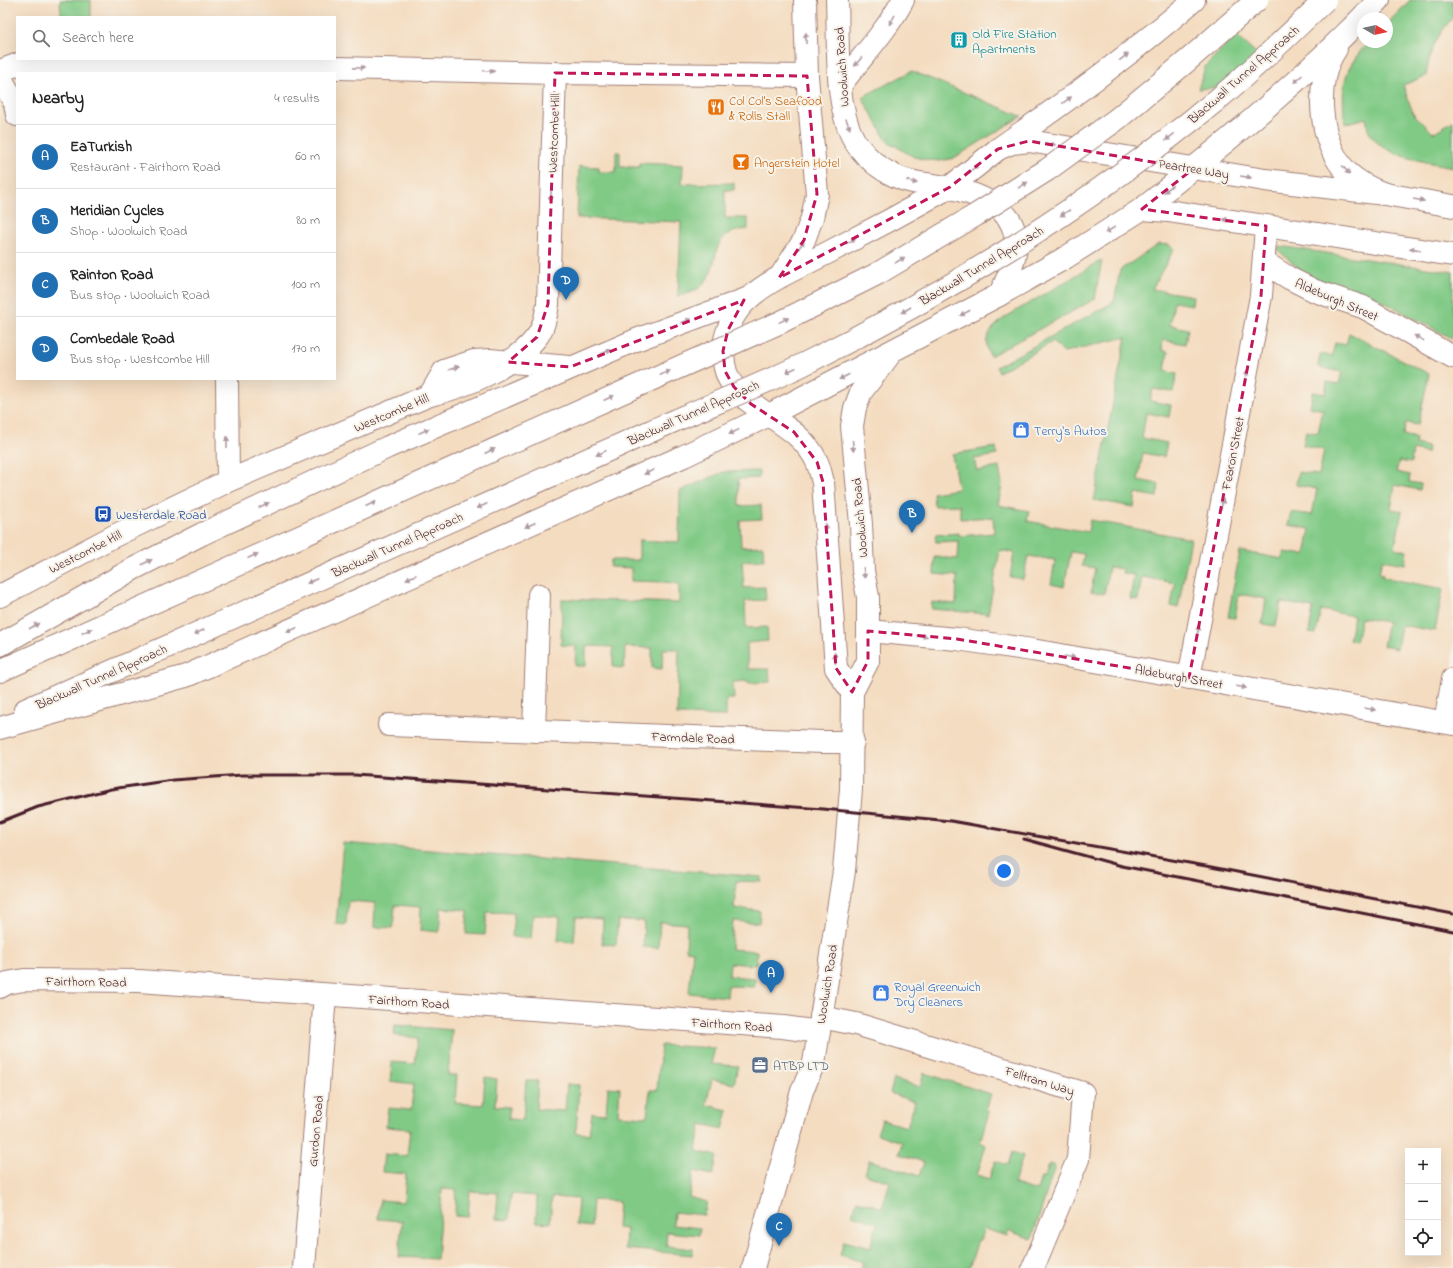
<!DOCTYPE html>
<html lang="en">
<head>
<meta charset="utf-8">
<style>
	body { margin:0; font-family:"Indie Flower",sans-serif; background:#f6f6f6; color:#222 }
	.controls { position:absolute; right:12px; bottom:12px; display:grid; overflow:hidden; border-radius:0px; box-shadow:0 4px 16px #0002 }
	.controls button { width:36px; height:36px; display:grid; place-items:center; padding:0; border:0; border-bottom:1px solid #e0e0e0; background:#fff; color:#222; font:20px sans-serif }
	.compass { position:absolute; left:1357px; top:12px; width:36px; height:36px; border-radius:50%; background:#fff; box-shadow:0 4px 16px #0002; rotate:99deg }
	.you { position:absolute; left:1004px; top:871px; width:14px; height:14px; margin:-10px; border:3px solid #fff; border-radius:50%; background:#1a73e8; box-shadow:0 0 0 6px #1a73e833 }
	.badge { display:grid; place-items:center; width:26px; height:26px; border-radius:50%; background:#1f6fb2; color:#fff; font-size:13px; font-weight:700 }
	.pin { position:absolute; translate:-50% -33px; filter:drop-shadow(0 1px 2px #0008) }
	.pin::after { content:''; position:absolute; top:21px; width:14px; height:12px; background:inherit; clip-path:polygon(0 0,100% 0,50% 100%) }
	.list { margin:0; padding:0; list-style:none }
	h2 { display:flex; justify-content:space-between; align-items:center; height:52px; margin:0; padding:0 16px; font-size:17px }
	h2 small { font-size:13px; font-weight:400; color:#767676 }
	.list li { display:grid; grid-template-columns:26px 1fr auto; gap:12px; align-items:center; box-sizing:border-box; height:64px; padding:0 16px; border-top:1px solid #e0e0e0 }
	.list b { display:block; font-size:15px; white-space:nowrap }
	.list p { margin:0; font-size:13px; white-space:nowrap; color:#767676 }
	.list em { font-size:13px; font-style:normal; color:#767676 }
	.icon { flex:none; width:22px; height:22px; fill:none; stroke:currentColor; stroke-width:2; stroke-linecap:round; stroke-linejoin:round }
	.map { position:relative; flex:none; width:1453px; height:1268px; overflow:hidden }
	.search { position:absolute; background:#fff; box-shadow:0 4px 16px #0002; left:16px; top:16px; width:320px; height:44px; display:flex; align-items:center; gap:10px; box-sizing:border-box; padding:0 14px; border-radius:0px; color:#767676; font-size:15px }
	.panel { position:absolute; background:#fff; box-shadow:0 4px 16px #0002; left:16px; top:72px; width:320px; height:308px; border-radius:0px }
	.map>svg:first-child { display:block }
	.green { fill:#81ca86; stroke:#667458 }
	.lines { fill:none; stroke-linecap:round; stroke-linejoin:round }
	.street-casing { stroke:#9f7e76; stroke-width:24 }
	.secondary-casing { stroke:#9f7e76; stroke-width:24 }
	.primary-casing { stroke:#9f7e76; stroke-width:24 }
	.highway-casing { stroke:#9f7e76; stroke-width:24 }
	.street { stroke:#fff; stroke-width:22 }
	.secondary { stroke:#fff; stroke-width:22 }
	.primary { stroke:#fff; stroke-width:22 }
	.highway { stroke:#fff; stroke-width:22 }
	.rail { stroke:#4a1f2b; stroke-width:3 }
	.highway-bridge-casing { stroke:#9f7e76; stroke-width:24; stroke-linecap:butt }
	.highway-bridge { stroke:#fff; stroke-width:22 }
	.oneway { fill:#ae9aa0 }
	.marked { fill:none; stroke:#c2185b; stroke-width:3; stroke-dasharray:8 5; stroke-linejoin:round }
	.labels { text-anchor:middle; stroke-width:4; stroke-linejoin:round; paint-order:stroke }
	.culture-label { font-size:13px; fill:#0d838f; stroke:#f7f3e8; text-anchor:start }
	.street-label { font-size:13px; fill:#4a1f2b; stroke:#f7f3e8 }
	.food-label { font-size:13px; fill:#c56008; stroke:#f7f3e8; text-anchor:start }
	.shop-label { font-size:13px; fill:#366cbe; stroke:#f7f3e8; text-anchor:start }
	.transit-label { font-size:13px; fill:#164399; stroke:#f7f3e8; text-anchor:start }
	.service-label { font-size:13px; fill:#4e5e75; stroke:#f7f3e8; text-anchor:start }
</style>
</head>
<body>
<div class="map">
<svg width="1453" height="1268" viewBox="0 0 1453 1268">
	<rect width="100%" height="100%" fill="#f7f3e8"/>
	<filter id="ink" filterUnits="userSpaceOnUse"><feTurbulence type="fractalNoise" baseFrequency=".025" numOctaves="2"/><feDisplacementMap in="SourceGraphic" scale="8" xChannelSelector="R" yChannelSelector="G"/><feConvolveMatrix kernelMatrix="1 2 1 2 8 2 1 2 1" color-interpolation-filters="sRGB"/></filter>
	<filter id="wash" filterUnits="userSpaceOnUse"><feTurbulence type="fractalNoise" baseFrequency=".012" numOctaves="4" result="noise"/><feDisplacementMap in="SourceGraphic" scale="16" xChannelSelector="R" yChannelSelector="G"/><feGaussianBlur stdDeviation="0.9" result="paint"/><feColorMatrix in="noise" values="0 0 0 0 0 0 0 0 0 0 0 0 0 0 0 0 0 1.4 0 .05"/><feComposite in="paint" operator="in"/></filter>
	<g filter="url(#wash)">
		<rect width="100%" height="100%" fill="#f4dcc0"/>
		<path class="green" d="M60,0H91V17H61Z
			M1410,0H1453V17C1436,37 1430,50 1426,76L1403,85L1413,113L1433,133L1453,121V167C1428,162 1379,157 1368,130C1367,126 1367,122 1366,118L1345,124C1341,88 1342,69 1369,42H1387V24Z
			M1236,35L1257,54L1224,87L1198,89L1206,65Z
			M912,71L1021,116H1022L954,158L941,161L927,160L914,157L887,141L862,97Z
			M616,152H620V167H639V163L683,165L682,184L734,183V190H725V218H748V229C704,233 724,262 703,284C696,292 687,294 678,296L681,222L577,218L579,166L599,167V172H616Z
			M1159,244L1169,245L1174,249L1152,289L1193,296L1192,305L1174,302L1170,325L1188,329L1185,344L1163,340L1162,350L1168,352L1165,371L1177,374L1173,392L1153,389L1150,401L1171,405L1169,417L1146,413L1142,438L1167,443L1164,457L1143,453L1138,480L1159,484L1157,497L1136,493L1134,507L1094,500L1126,337L1064,352L1052,342L999,372L996,367L1114,302L1120,270Z
			M1279,246L1453,272V339L1371,295L1324,284L1306,275L1277,249Z
			M1102,260L1095,299L990,356C981,338 991,329 1004,318Z
			M1349,333L1429,374L1418,425L1406,423L1403,435L1416,438L1415,444L1428,447L1427,453L1413,450L1411,463L1399,461L1396,472L1410,475L1409,482L1421,484L1420,490L1395,485L1391,509L1402,511L1395,548L1407,551L1405,564L1382,560L1379,573L1383,574L1382,577L1443,589L1435,631L1401,625L1397,649L1383,646L1388,622L1361,618L1356,641L1349,640L1354,616L1321,610L1316,634L1309,633L1313,608L1281,602L1276,626L1262,624L1266,599L1239,594L1235,618L1228,617L1240,551L1282,559L1284,552L1305,555L1310,529L1288,525L1291,512L1312,515L1317,489L1296,485L1298,472L1319,475L1324,450L1303,445L1306,431L1318,433L1323,410L1310,407L1313,392L1325,394L1327,382L1339,384L1342,372L1318,367L1320,354L1332,356L1335,343L1346,345Z
			M996,447L997,455L974,459L977,471L999,467L1002,484L998,505L1029,511L1027,521L1088,532L1090,520L1191,539L1178,608L1171,606L1175,583L1142,577L1138,600L1130,599L1134,575L1122,573L1123,569L1109,567L1104,594L1091,592L1095,568L1082,566L1084,554L1071,552L1064,587L1051,584L1055,560L1028,556L1023,579L1010,577L1014,553L1000,550L988,614L931,609L932,602L956,604L957,576L934,574L935,557L958,559L959,541L936,542L935,535L959,533V536L994,533L993,517L960,519V505L934,506L933,493L958,489L952,454Z
			M759,471V478L738,479L739,506L761,505L762,519L740,520L741,547L763,546L764,560L742,561L744,588L765,587L766,600L745,601L746,628L767,627L768,641L747,643L748,669H769L770,682L749,683L748,681L733,682L734,699H726V716L677,715L679,649H663L662,669L652,668V648L625,647L624,668L613,667V647L586,646V666H575L576,646L561,645L562,599L679,603V584L665,582L631,581V568L610,567L611,560H639V540L679,542L680,491L723,472Z
			M343,843L762,877V882L736,881L734,908L760,911L759,923L733,921L731,949L757,951L756,965L730,963L729,976L755,978L754,987L728,986L727,997L689,993L693,951L686,950L687,924L660,922L658,948L643,947L644,921L618,920L616,945L602,944L603,919L576,917L574,942L558,941L560,917L533,915L531,939L512,937L514,913L487,912L485,935L466,934L468,910L441,908L439,932L420,930L421,907L395,905L393,928L374,927L375,903L348,901L346,925L336,924Z
			M395,1025L452,1030L448,1075H457L455,1103L483,1105L485,1077L497,1079L495,1106L509,1107V1119L523,1120L526,1081H538L536,1109L565,1111L567,1084L579,1085L576,1133L589,1134L592,1113L606,1114L608,1087L620,1088L618,1115L647,1117L650,1090H657L661,1045L715,1048L711,1064L738,1066L734,1084L712,1079L706,1105L728,1110L723,1129L701,1124L696,1151L717,1156L713,1175L694,1171L689,1197L707,1202L704,1215L674,1212L673,1225L700,1228L699,1235L667,1232L666,1246L693,1249L692,1255L625,1249L626,1229L617,1228L619,1202L593,1200L591,1227L576,1225L578,1199L552,1197L550,1223L536,1222L537,1196L511,1194L509,1220L496,1219L498,1193L470,1191L468,1217L455,1216L456,1190L442,1189L437,1259L399,1257L402,1221L378,1219L380,1200L404,1202L406,1174L382,1172L384,1154L407,1156L410,1129L386,1127L388,1108L411,1110L414,1084L390,1081L392,1062L415,1064L418,1038L394,1035Z
			M924,1073L991,1094L986,1110L989,1112L980,1142L986,1145L977,1175L989,1179L995,1161L1008,1165L1012,1152L1023,1156L1014,1184L1037,1191L1041,1177H1045L1049,1164L1055,1166L1032,1239L1009,1231L1007,1236L984,1229L980,1240H978L969,1268H861L863,1262L840,1255L844,1241L870,1248L877,1223L852,1215L857,1200L882,1208L890,1182L865,1174L869,1160L919,1176L924,1162L899,1154L902,1142L877,1134L882,1120L907,1127L915,1102L890,1093L894,1079L920,1087Z"/>
	</g>
	<g filter="url(#ink)">
		<g class="lines">
			<defs>
				<path id="street" d="M0,71L21,63L218,65L237,71
					M0,77L15,103L17,115
					M840,86C861,57 886,32 903,0
					M1264,262L1289,278L1315,291L1363,307L1453,357
					M868,631L957,639L1032,650L1453,724
					M1189,678L1261,296L1266,226
					M1445,722L1453,679
					M389,725L822,742H853
					M534,731L539,595
					M0,987L7,983L24,980L139,981L783,1027L819,1032
					M821,1017L856,1024L1083,1093L1078,1159L1033,1268
					M304,1268L325,995"/>
				<path id="secondary" d="M236,73L237,71L248,66L555,73L807,76
					M950,187L998,149L1012,143L1029,141L1265,180L1385,194L1453,206
					M999,295L1065,258L1142,209L1168,211L1453,255
					M227,379L228,481
					M0,596L114,536L228,481L430,395C465,387 513,367 536,338C544,329 546,315 548,304L555,73"/>
				<path id="primary" d="M780,277L804,240L812,218L817,194L807,76L805,0
					M769,415L999,295C1032,236 1017,203 951,188C932,183 913,185 895,176C879,169 868,159 858,146C833,112 839,41 837,0
					M852,692L836,668L823,482C821,476 820,468 817,462C801,426 759,416 735,388C713,362 725,319 749,298C773,277 805,265 833,250C872,230 911,209 950,187
					M753,1268L802,1091L814,1063L844,871L851,789L852,692L868,661V597L863,571L861,524L852,426L855,408L861,392L891,353"/>
				<path id="highway" d="M1336,49C1313,81 1319,146 1348,173C1359,183 1371,189 1385,194
					M998,149C1066,102 1132,54 1194,0
					M1142,209C1225,144 1306,77 1379,0
					M430,395L444,371L474,361L490,360L569,367
					M0,645L133,569L202,534L388,447L636,340L749,298
					M0,671L630,389
					M25,710L649,432
					M0,728L186,676L684,456L769,415"/>
			</defs>
			<use href="#street" class="street-casing"/>
			<use href="#secondary" class="secondary-casing"/>
			<use href="#primary" class="primary-casing"/>
			<use href="#highway" class="highway-casing"/>
			<use href="#street" class="street"/>
			<use href="#secondary" class="secondary"/>
			<use href="#primary" class="primary"/>
			<use href="#highway" class="highway"/>
			<path class="rail" d="M0,822L38,807L111,789L173,780L242,775H355L823,809L951,821L1206,866L1453,914
				M1024,839L1122,866L1453,931"/>
			<defs>
				<path id="highway-bridge" d="M630,389L781,322L877,274L976,215L1047,170L1117,119L1187,61L1257,0
					M649,432C700,409 752,389 802,365C950,292 1090,204 1218,99C1255,68 1290,34 1325,0"/>
			</defs>
			<use href="#highway-bridge" class="highway-bridge-casing"/>
			<use href="#highway-bridge" class="highway-bridge"/>
		</g>
		<defs><path id="oneway-solid" d="M-6-.8H1V-3.2L6.5 0L1 3.2V.8H-6Z"/></defs>
		<g class="oneway">
			<use href="#oneway-solid" transform="translate(892 20) rotate(121)"/>
			<use href="#oneway-solid" transform="translate(806 38) rotate(-91)"/>
			<use href="#oneway-solid" transform="translate(1124 57) rotate(-37)"/>
			<use href="#oneway-solid" transform="translate(858 62) rotate(129)"/>
			<use href="#oneway-solid" transform="translate(359 68) rotate(1)"/>
			<use href="#oneway-solid" transform="translate(489 71) rotate(2)"/>
			<use href="#oneway-solid" transform="translate(1298 79) rotate(138)"/>
			<use href="#oneway-solid" transform="translate(1067 100) rotate(-36)"/>
			<use href="#oneway-solid" transform="translate(848 124) rotate(69)"/>
			<use href="#oneway-solid" transform="translate(1170 137) rotate(142)"/>
			<use href="#oneway-solid" transform="translate(1050 144) rotate(9)"/>
			<use href="#oneway-solid" transform="translate(974 168) rotate(-39)"/>
			<use href="#oneway-solid" transform="translate(1346 170) rotate(48)"/>
			<use href="#oneway-solid" transform="translate(1246 177) rotate(9)"/>
			<use href="#oneway-solid" transform="translate(912 182) rotate(16)"/>
			<use href="#oneway-solid" transform="translate(1023 185) rotate(-32)"/>
			<use href="#oneway-solid" transform="translate(1168 189) rotate(141)"/>
			<use href="#oneway-solid" transform="translate(551 196) rotate(92)"/>
			<use href="#oneway-solid" transform="translate(1419 200) rotate(10)"/>
			<use href="#oneway-solid" transform="translate(1065 213) rotate(147)"/>
			<use href="#oneway-solid" transform="translate(1228 220) rotate(-171)"/>
			<use href="#oneway-solid" transform="translate(1110 230) rotate(148)"/>
			<use href="#oneway-solid" transform="translate(851 241) rotate(-27)"/>
			<use href="#oneway-solid" transform="translate(801 245) rotate(-58)"/>
			<use href="#oneway-solid" transform="translate(1415 249) rotate(-171)"/>
			<use href="#oneway-solid" transform="translate(900 260) rotate(-31)"/>
			<use href="#oneway-solid" transform="translate(906 310) rotate(150)"/>
			<use href="#oneway-solid" transform="translate(965 313) rotate(152)"/>
			<use href="#oneway-solid" transform="translate(784 320) rotate(-26)"/>
			<use href="#oneway-solid" transform="translate(686 321) rotate(-20)"/>
			<use href="#oneway-solid" transform="translate(1419 338) rotate(-151)"/>
			<use href="#oneway-solid" transform="translate(606 352) rotate(-23)"/>
			<use href="#oneway-solid" transform="translate(454 368) rotate(-19)"/>
			<use href="#oneway-solid" transform="translate(791 370) rotate(156)"/>
			<use href="#oneway-solid" transform="translate(665 373) rotate(-24)"/>
			<use href="#oneway-solid" transform="translate(1246 376) rotate(-79)"/>
			<use href="#oneway-solid" transform="translate(844 377) rotate(153)"/>
			<use href="#oneway-solid" transform="translate(609 398) rotate(-24)"/>
			<use href="#oneway-solid" transform="translate(424 431) rotate(-24)"/>
			<use href="#oneway-solid" transform="translate(734 432) rotate(154)"/>
			<use href="#oneway-solid" transform="translate(227 442) rotate(-90)"/>
			<use href="#oneway-solid" transform="translate(853 446) rotate(85)"/>
			<use href="#oneway-solid" transform="translate(490 451) rotate(-24)"/>
			<use href="#oneway-solid" transform="translate(601 453) rotate(156)"/>
			<use href="#oneway-solid" transform="translate(649 472) rotate(156)"/>
			<use href="#oneway-solid" transform="translate(371 504) rotate(-24)"/>
			<use href="#oneway-solid" transform="translate(1222 504) rotate(-79)"/>
			<use href="#oneway-solid" transform="translate(264 505) rotate(-25)"/>
			<use href="#oneway-solid" transform="translate(482 506) rotate(156)"/>
			<use href="#oneway-solid" transform="translate(530 525) rotate(156)"/>
			<use href="#oneway-solid" transform="translate(826 529) rotate(-94)"/>
			<use href="#oneway-solid" transform="translate(253 556) rotate(-24)"/>
			<use href="#oneway-solid" transform="translate(147 562) rotate(-27)"/>
			<use href="#oneway-solid" transform="translate(864 573) rotate(83)"/>
			<use href="#oneway-solid" transform="translate(411 577) rotate(156)"/>
			<use href="#oneway-solid" transform="translate(312 581) rotate(156)"/>
			<use href="#oneway-solid" transform="translate(34 626) rotate(-30)"/>
			<use href="#oneway-solid" transform="translate(292 630) rotate(156)"/>
			<use href="#oneway-solid" transform="translate(87 631) rotate(-24)"/>
			<use href="#oneway-solid" transform="translate(1198 631) rotate(-79)"/>
			<use href="#oneway-solid" transform="translate(199 632) rotate(156)"/>
			<use href="#oneway-solid" transform="translate(922 636) rotate(5)"/>
			<use href="#oneway-solid" transform="translate(1070 657) rotate(10)"/>
			<use href="#oneway-solid" transform="translate(835 658) rotate(-94)"/>
			<use href="#oneway-solid" transform="translate(1241 687) rotate(10)"/>
			<use href="#oneway-solid" transform="translate(1370 709) rotate(10)"/>
		</g>
	</g>
	<path class="marked" d="M555,73L807,76L817,194L804,240L779,278L950,187L998,149L1029,141L1193,169L1142,209L1266,226L1261,296L1189,678L957,639L868,631V661L852,692L836,668L823,482L817,462L794,432L751,404L734,387L725,371L723,351L728,330L744,300L570,367L508,362L537,337L548,304Z"/>
	<defs>
		<symbol id="building-square" viewBox="-11 -11 22 22"><rect x="-9" y="-9" width="18" height="18" rx="4" fill="#0f9aa8" stroke="#f7f3e8"/><path d="M-4-6H4V6H1V3H-1V6H-4ZM-2.5-4.3h1.7v1.8h-1.7ZM.8-4.3h1.7v1.8H.8ZM-2.5-1h1.7V.8h-1.7ZM.8-1h1.7V.8H.8Z" fill="#fff"/></symbol>
		<symbol id="restaurant-square" viewBox="-11 -11 22 22"><rect x="-9" y="-9" width="18" height="18" rx="4" fill="#e8710a" stroke="#f7f3e8"/><path d="M-5-6h1v4h1v-4h1v4h1v-4h1v5L-1.5 .5V6h-2V.5L-5-1ZM5-6V6H3V1.5H1.5Q1.5-4 5-6Z" fill="#fff"/></symbol>
		<symbol id="bar-square" viewBox="-11 -11 22 22"><rect x="-9" y="-9" width="18" height="18" rx="4" fill="#e8710a" stroke="#f7f3e8"/><path d="M-6-5H6L.8 .8V4.5H3.5V6h-7V4.5H-.8V.8Z" fill="#fff"/></symbol>
		<symbol id="shop-square" viewBox="-11 -11 22 22"><rect x="-9" y="-9" width="18" height="18" rx="4" fill="#3f7fe0" stroke="#f7f3e8"/><path d="M-5-2.5h2.3a2.7 3.5 0 0 1 5.4 0H5L5.5 6h-11ZM-1.5-2.5h3a1.5 2.3 0 0 0-3 0Z" fill="#fff"/></symbol>
		<symbol id="bus-square" viewBox="-11 -11 22 22"><rect x="-9" y="-9" width="18" height="18" rx="4" fill="#1a4fb4" stroke="#f7f3e8"/><path d="M-5-6H5V4H4V6H2V4H-2V6H-4V4H-5ZM-3.5-4V0h7V-4ZM-3.5 1.2v1.5H-2V1.2ZM2 1.2v1.5H3.5V1.2Z" fill="#fff"/></symbol>
		<symbol id="office-square" viewBox="-11 -11 22 22"><rect x="-9" y="-9" width="18" height="18" rx="4" fill="#5c6f8a" stroke="#f7f3e8"/><path d="M-6-3h4V-5.5h4V-3h4V5H-6ZM-1-4.5V-3h2v-1.5ZM-6 0V1H6V0Z" fill="#fff"/></symbol>
	</defs>
	<g fill-rule="evenodd">
		<use href="#building-square" x="949" y="30" width="20" height="20"/>
		<use href="#restaurant-square" x="706" y="97" width="20" height="20"/>
		<use href="#bar-square" x="731" y="152" width="20" height="20"/>
		<use href="#shop-square" x="1011" y="420" width="20" height="20"/>
		<use href="#bus-square" x="93" y="504" width="20" height="20"/>
		<use href="#shop-square" x="871" y="983" width="20" height="20"/>
		<use href="#office-square" x="750" y="1055" width="20" height="20"/>
	</g>
	<g class="labels">
		<g class="culture-label">
			<text x="972" y="38">Old Fire Station<tspan x="972" dy="15">Apartments</tspan></text>
		</g>
		<g class="street-label">
			<text transform="translate(841 67) rotate(-94)" y="5">Woolwich Road</text>
			<text transform="translate(1243 74) rotate(-41)" y="5">Blackwall Tunnel Approach</text>
			<text transform="translate(553 133) rotate(-88)" y="5">Westcombe Hill</text>
			<text transform="translate(1194 168) rotate(9)" y="5">Peartree Way</text>
			<text transform="translate(981 265) rotate(-31)" y="5">Blackwall Tunnel Approach</text>
			<text transform="translate(1337 299) rotate(23)" y="5">Aldeburgh Street</text>
			<text transform="translate(391 412) rotate(-23)" y="5">Westcombe Hill</text>
			<text transform="translate(693 412) rotate(-24)" y="5">Blackwall Tunnel Approach</text>
			<text transform="translate(1232 453) rotate(-79)" y="5">Fearon Street</text>
			<text transform="translate(859 518) rotate(-95)" y="5">Woolwich Road</text>
			<text transform="translate(397 544) rotate(-24)" y="5">Blackwall Tunnel Approach</text>
			<text transform="translate(85 551) rotate(-27)" y="5">Westcombe Hill</text>
			<text transform="translate(101 676) rotate(-24)" y="5">Blackwall Tunnel Approach</text>
			<text transform="translate(1179 676) rotate(10)" y="5">Aldeburgh Street</text>
			<text transform="translate(693 737) rotate(2)" y="5">Farmdale Road</text>
			<text transform="translate(86 981) rotate(1)" y="5">Fairthorn Road</text>
			<text transform="translate(826 984) rotate(-81)" y="5">Woolwich Road</text>
			<text transform="translate(409 1001) rotate(4)" y="5">Fairthorn Road</text>
			<text transform="translate(732 1024) rotate(4)" y="5">Fairthorn Road</text>
			<text transform="translate(1040 1080) rotate(17)" y="5">Felltram Way</text>
			<text transform="translate(315 1131) rotate(-85)" y="5">Gurdon Road</text>
		</g>
		<g class="food-label">
			<text x="729" y="105">Col Col's Seafood<tspan x="729" dy="15">&amp; Rolls Stall</tspan></text>
			<text x="754" y="167">Angerstein Hotel</text>
		</g>
		<g class="shop-label">
			<text x="1034" y="435">Terry's Autos</text>
			<text x="894" y="991">Royal Greenwich<tspan x="894" dy="15">Dry Cleaners</tspan></text>
		</g>
		<g class="transit-label">
			<text x="116" y="519">Westerdale Road</text>
		</g>
		<g class="service-label">
			<text x="773" y="1070">ATBP LTD</text>
		</g>
	</g>
</svg>
<div class="controls">
<button>+</button>
<button>−</button>
<button><svg class="icon" aria-label="locate" viewBox="0 0 24 24"><circle cx="12" cy="12" r="6"/><path d="M12 2v4M12 18v4M2 12h4M18 12h4"/></svg></button>
</div>
<svg class="compass" viewBox="-18 -18 36 36"><path d="M0-13l5 13h-10z" fill="#e53935"/><path d="M0 13l5-13h-10z" fill="#767676"/></svg>
<div class="you"></div>
<div class="pin badge" style="left:771px;top:993px">A</div>
<div class="pin badge" style="left:912px;top:533px">B</div>
<div class="pin badge" style="left:779px;top:1246px">C</div>
<div class="pin badge" style="left:566px;top:300px">D</div>
<div class="search"><svg class="icon" aria-label="search" viewBox="0 0 24 24"><circle cx="10" cy="10" r="6"/><path d="M15 15l6 6"/></svg>Search here</div>
<section class="panel">
<h2>Nearby<small>4 results</small></h2>
<ul class="list">
<li><span class="badge">A</span><div><b>EaTurkish</b><p>Restaurant · Fairthorn Road</p></div><em>60 m</em></li>
<li><span class="badge">B</span><div><b>Meridian Cycles</b><p>Shop · Woolwich Road</p></div><em>80 m</em></li>
<li><span class="badge">C</span><div><b>Rainton Road</b><p>Bus stop · Woolwich Road</p></div><em>100 m</em></li>
<li><span class="badge">D</span><div><b>Combedale Road</b><p>Bus stop · Westcombe Hill</p></div><em>170 m</em></li>
</ul>
</section>
</div>
</body>
</html>
